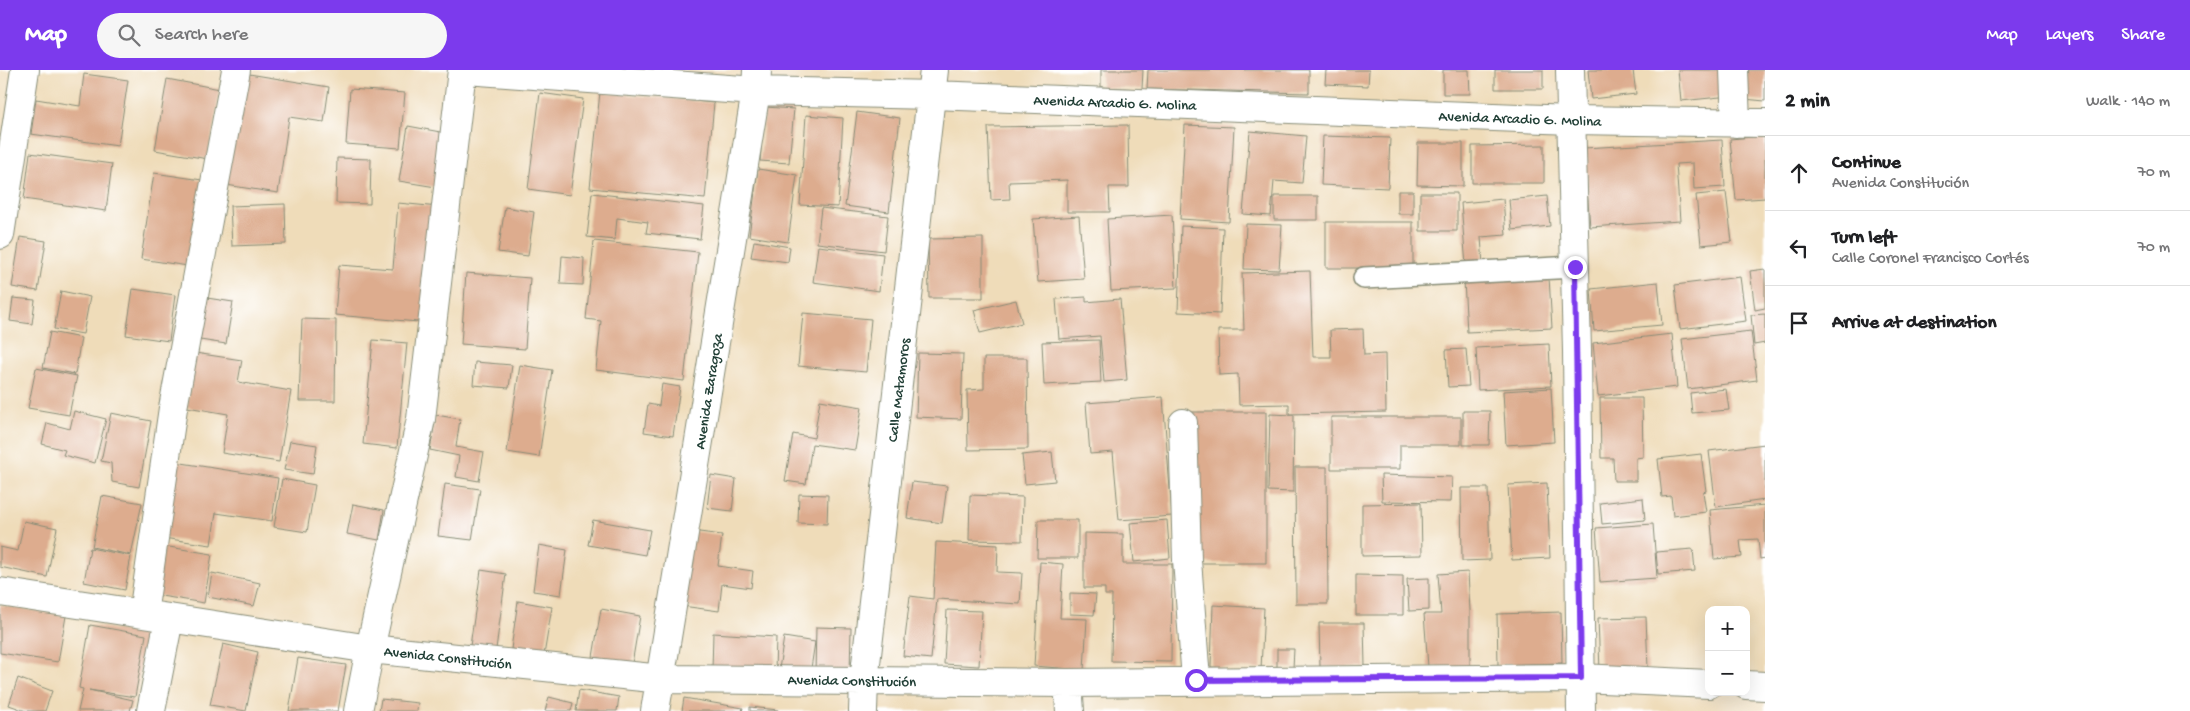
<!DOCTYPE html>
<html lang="en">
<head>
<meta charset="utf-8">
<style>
	body { margin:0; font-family:"Gochi Hand",sans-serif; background:#f6f6f6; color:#202124 }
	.controls { position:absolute; right:15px; bottom:15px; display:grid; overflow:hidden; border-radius:10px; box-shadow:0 5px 20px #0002 }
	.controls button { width:45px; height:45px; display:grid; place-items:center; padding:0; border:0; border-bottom:1px solid #e0e0e0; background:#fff; color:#202124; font:25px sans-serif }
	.stop { position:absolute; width:15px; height:15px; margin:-11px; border:4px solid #7c3aed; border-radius:50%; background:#fff }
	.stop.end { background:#7c3aed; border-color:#fff; box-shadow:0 1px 5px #0008 }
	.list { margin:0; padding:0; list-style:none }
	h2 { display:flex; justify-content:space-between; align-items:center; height:65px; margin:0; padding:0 20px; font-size:21px }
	h2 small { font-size:16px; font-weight:400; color:#757577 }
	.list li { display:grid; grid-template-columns:32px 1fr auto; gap:15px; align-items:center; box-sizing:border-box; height:75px; padding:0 20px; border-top:1px solid #e0e0e0 }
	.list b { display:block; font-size:19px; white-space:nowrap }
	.list p { margin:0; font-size:16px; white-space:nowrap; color:#757577 }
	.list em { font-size:16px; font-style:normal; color:#757577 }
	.icon { flex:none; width:28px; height:28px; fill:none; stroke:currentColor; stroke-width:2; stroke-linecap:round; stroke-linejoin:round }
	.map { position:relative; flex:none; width:1765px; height:641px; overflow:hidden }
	header { display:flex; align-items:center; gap:30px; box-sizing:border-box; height:70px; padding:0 25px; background:#7c3aed; color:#fff }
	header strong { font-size:24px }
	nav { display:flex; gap:28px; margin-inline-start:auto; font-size:18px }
	.search { width:350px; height:45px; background:#f6f6f6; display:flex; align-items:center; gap:12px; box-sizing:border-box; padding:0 18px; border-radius:28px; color:#757577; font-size:19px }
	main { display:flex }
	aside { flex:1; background:#fff }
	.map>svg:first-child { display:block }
	.building { fill:#ddac8e }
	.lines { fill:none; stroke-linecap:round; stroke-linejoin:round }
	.lane-casing { stroke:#878c76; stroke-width:24 }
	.street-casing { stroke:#878c76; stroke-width:30 }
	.lane { stroke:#fff; stroke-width:21 }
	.street { stroke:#fff; stroke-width:28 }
	.route { stroke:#7c3aed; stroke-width:6 }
	.labels { text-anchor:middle; stroke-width:4; stroke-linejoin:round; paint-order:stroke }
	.street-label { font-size:15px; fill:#1f3d34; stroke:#fff }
</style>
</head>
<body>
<header>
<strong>Map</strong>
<div class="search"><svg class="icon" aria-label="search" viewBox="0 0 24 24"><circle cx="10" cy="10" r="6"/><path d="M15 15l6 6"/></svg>Search here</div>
<nav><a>Map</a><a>Layers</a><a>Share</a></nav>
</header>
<main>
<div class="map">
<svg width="1765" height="641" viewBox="0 0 1765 641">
	<rect width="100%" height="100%" fill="#fff"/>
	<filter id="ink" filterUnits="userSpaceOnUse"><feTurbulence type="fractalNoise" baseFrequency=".02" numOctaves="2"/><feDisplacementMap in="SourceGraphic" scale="10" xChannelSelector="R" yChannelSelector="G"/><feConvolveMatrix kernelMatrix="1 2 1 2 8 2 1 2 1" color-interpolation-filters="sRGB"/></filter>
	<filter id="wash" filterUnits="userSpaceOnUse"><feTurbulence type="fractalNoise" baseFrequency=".0096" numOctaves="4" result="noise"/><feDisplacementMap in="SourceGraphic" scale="20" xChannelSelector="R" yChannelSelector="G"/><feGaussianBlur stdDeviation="1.12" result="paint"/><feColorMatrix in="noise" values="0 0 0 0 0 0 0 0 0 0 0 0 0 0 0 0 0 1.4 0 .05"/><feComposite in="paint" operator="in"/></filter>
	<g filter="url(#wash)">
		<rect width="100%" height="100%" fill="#efdcb9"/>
		<g id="blocks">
			<path class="building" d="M1101,0H1143L1142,19L1101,17Z
				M1148,0H1309V23L1147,19Z
				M1326,0H1369L1368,16L1325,14Z
				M1443,0H1469L1470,24H1443Z
				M1495,0H1543V19H1495Z
				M1588,0H1633L1636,24L1591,29Z
				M1678,0H1728L1730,26L1681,31Z
				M1746,0H1765V31L1744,29Z
				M243,3L329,17L324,52L289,47L278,123L226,115Z
				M84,4L128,10L118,76L31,64L36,29L80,36Z
				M167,9L220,19L208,89L155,80Z
				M350,19L405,23L400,78L346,74Z
				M600,22L714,33L705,129L590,118Z
				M540,23L583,29L570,125L528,119Z
				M765,37L794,39L789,93L760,91Z
				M857,42L900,48L889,142L845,136Z
				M806,45L843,48L838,137L800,135Z
				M1128,55L1129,117H1109L1110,142H1067V110L1009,112L1010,129L991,130L988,57Z
				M1185,55L1234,57L1229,152L1180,149Z
				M408,56L451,64L442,118L399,111Z
				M1250,61L1306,66L1302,113L1274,111L1271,146L1243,144Z
				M1323,66L1390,68L1388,118L1321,115Z
				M1765,66V128L1736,130L1730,69Z
				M1722,70L1725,117L1694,119L1693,93L1676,94L1680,151L1590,157L1584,78Z
				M1418,73H1463V116L1417,115Z
				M1544,75V113H1472V76Z
				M30,83L112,94L106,141L24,129Z
				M337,88L371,89L370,134L336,133Z
				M758,99L797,105L788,172L749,166Z
				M154,103L202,110L188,196L141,189Z
				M1398,121H1413V144H1398Z
				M1726,122L1732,172L1701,175L1696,125Z
				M592,123L704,136L700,169L646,163L648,152L617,148L615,170L587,167Z
				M1420,123H1457V161H1420Z
				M1274,126H1318V150H1274Z
				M1547,126L1550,156L1512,160L1509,130Z
				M1503,129L1506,165L1481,167L1483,195L1466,196L1461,133Z
				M398,133L439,137L430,253L335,245L339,195L393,199Z
				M285,134L286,174L232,176L230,136Z
				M505,137L534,142L528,186L498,182Z
				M821,138L888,146L884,181L817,173Z
				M1172,145L1176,218L1111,221L1107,149Z
				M1079,146L1084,209L1038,212L1033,149Z
				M1326,152H1413V198H1326Z
				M1246,154L1282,155L1279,200L1244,199Z
				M1181,156L1223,158L1220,244L1178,242Z
				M20,167L46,171L38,221L12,217Z
				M983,168V228H929L928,169Z
				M594,171L698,182L684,311L596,300L601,251L586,249Z
				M754,171L790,177L788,192L751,187Z
				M818,176L883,184L879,221L813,212Z
				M562,186L584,188L583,215L560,214Z
				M1765,199V238L1755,240L1750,201Z
				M1310,201L1313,287H1331L1330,260L1363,259L1364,285L1385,284L1386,342L1289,344V334L1239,335L1238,304L1219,305L1218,260H1244L1242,203Z
				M466,203L530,208L525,279L461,274Z
				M1549,207L1552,258L1467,262L1464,211Z
				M1740,207L1746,251L1680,259L1675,215Z
				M1658,212L1662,255L1594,261L1591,219Z
				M133,219L175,225L169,271L126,265Z
				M61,221L90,227L83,264L54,259Z
				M1086,227V232L1120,229L1127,310L1104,312L1100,266L1059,269L1056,229Z
				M13,228L35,230L32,254L10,251Z
				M207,228L233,232L226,274L200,270Z
				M1016,230L1022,253L980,263L974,240Z
				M803,243L871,249L866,302L798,296Z
				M1765,244V273L1754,275L1751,245Z
				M302,249L336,250L335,331H299Z
				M1751,261L1757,310L1688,319L1682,269Z
				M50,262L81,268L75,304L43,298Z
				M1672,264L1677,317L1598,326L1593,273Z
				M373,270L407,273L397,378L363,374Z
				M1099,270L1101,312L1044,315L1042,272Z
				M1549,274L1551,316L1478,320L1476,278Z
				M1466,279L1469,316L1448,317L1446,280Z
				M195,283L242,290L238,312L291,321L279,392L222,383L228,344L187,337Z
				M918,283L963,284L961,349L916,347Z
				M984,288H1027L1028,379L968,380L967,320L984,319Z
				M475,292L512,295L509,318L473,315Z
				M520,295L552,300L539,387L507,382Z
				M36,298L77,306L69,345L28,338Z
				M662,314L680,317L673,366L644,362L648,334L659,336Z
				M1551,318L1554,372L1506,375L1503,321Z
				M1726,319L1729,340L1692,343L1690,323Z
				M1163,327L1172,446L1119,450L1113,382L1090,384L1086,333Z
				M1600,328H1642L1643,387L1636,388V411H1614L1613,388H1601Z
				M820,330L862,337L855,380L812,374L806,414L785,411L793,364L814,368Z
				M74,341L106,349L95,393L63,385L65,380L42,374L47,353L70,359Z
				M1463,341H1490L1489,375H1463Z
				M1192,342H1266V493H1192Z
				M111,343L151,351L139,417L112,412L111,393L101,391Z
				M1270,344L1294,345L1293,422L1268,421Z
				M436,345L460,349L456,377L484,382L479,411L456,407L459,386L430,380Z
				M1331,347H1461V375H1400V399H1331Z
				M290,371L317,375L313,404L284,400Z
				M1765,374V430L1716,437L1709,381Z
				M1052,382L1055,411L1025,414L1022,385Z
				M1701,384L1706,421L1703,422L1706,442L1673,446L1671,426L1662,427L1658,389Z
				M175,392L278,408L272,451L216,443L211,475L163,468Z
				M1295,397H1327L1328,534H1296Z
				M711,405L736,409L732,441L707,438Z
				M1381,405L1452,407L1451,432L1382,431Z
				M282,409L315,415L307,462L274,457Z
				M912,412L947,416L942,453L907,448Z
				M1547,413L1550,488L1512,490L1508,415Z
				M445,414L480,419L472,470L438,466Z
				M1461,418H1488L1490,490L1462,491Z
				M799,424L828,425L827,454L798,453Z
				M970,425L1023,427L1022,471L969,470Z
				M102,426L142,433L131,485L92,477Z
				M1643,428L1645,450L1602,454L1600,433Z
				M1421,433L1422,485L1362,486V434Z
				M353,434L384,440L379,470L347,464Z
				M1765,435V488L1760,489L1758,469L1740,470L1742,487L1714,489L1710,440Z
				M593,450L650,460L645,485L588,475Z
				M1038,450H1078V488H1037Z
				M1167,450L1170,488L1134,492L1130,453Z
				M24,451L57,458L47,507L0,497V477L18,481Z
				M1653,454L1657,508L1600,512L1596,458Z
				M692,461L722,465L718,496L753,501L751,518L722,514L719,541L682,536Z
				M1084,463L1123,464V494H1172L1171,592L1111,591L1112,525H1105V518H1084Z
				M936,472L998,475L997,502L1022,503L1020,534L937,529L931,589L903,586L910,526L933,529Z
				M539,475L567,480L561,525L533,521Z
				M163,476L212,484L204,533L155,525Z
				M90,478L131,486L125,520L84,512Z
				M1693,479L1695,501L1658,504L1656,482Z
				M1040,492L1063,494L1060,548L1087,549L1084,600L1034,596Z
				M481,500L506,504L496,579L470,576Z
				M1468,502L1470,541V597H1428L1424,544H1441L1438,504Z
				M212,503L260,513L254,536L208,527Z
				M1356,505L1403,506V545H1356Z
				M1429,508V540L1409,541L1407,509Z
				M1070,523L1096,524L1094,545L1070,544Z
				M518,531L552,537L544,585L511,579Z
				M0,535L66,546L58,592L0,583Z
				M1213,535L1264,538L1261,599L1211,597Z
				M601,539L640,546L632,594L593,587Z
				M947,540L982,541L979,596L944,594Z
				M1561,542L1562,593L1498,595L1497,544Z
				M1646,547L1648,599L1600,601L1598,548Z
				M1319,553H1364L1365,597H1320Z
				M90,555L146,565L135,627L89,620L133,630L130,641H78L83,619L79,618Z
				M816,557L851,558L850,603L815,602Z
				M713,563L776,567L775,602L712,600Z
				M784,567L815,572L810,605L779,599Z
				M223,574L258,582L246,641L210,635Z
				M1277,579H1294L1293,598L1277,597Z
				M298,588L346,595L338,641H289Z
				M18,608L52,621L45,641H26L9,635Z
				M579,620L619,627L617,641H576Z
				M549,627L573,633L571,641H545Z
				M684,628L743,638L742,641H682Z
				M381,629L418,633L417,641H379Z
				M750,637L778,640V641H750Z"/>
		</g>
	</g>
	<g filter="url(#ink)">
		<use href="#blocks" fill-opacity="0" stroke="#878c76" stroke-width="1"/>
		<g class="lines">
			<defs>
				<path id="lane" d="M1364,208L1575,197"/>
				<path id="street" d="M466,0L756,21L933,25L1572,50L1765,53
					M1570,0L1577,281L1581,641
					M1734,0L1736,53
					M0,165L25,0
					M1183,353L1187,490L1196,610
					M0,522L370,579L662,609L1068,613L1581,608L1709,614
					M143,544L173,338L236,0
					M1068,613L1070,641
					M1746,615L1765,616
					M151,641L169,549
					M358,641L370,579L421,349L462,0
					M655,641L756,21L757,0
					M863,641L864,611L934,0"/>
			</defs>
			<use href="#lane" class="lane-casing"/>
			<use href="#street" class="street-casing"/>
			<use href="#lane" class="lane"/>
			<use href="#street" class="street"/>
		</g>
	</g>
	<g class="lines" filter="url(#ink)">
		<path class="route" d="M1196,610L1581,608L1575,197"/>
	</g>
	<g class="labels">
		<g class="street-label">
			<text transform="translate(1115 32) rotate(2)" y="5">Avenida Arcadio G. Molina</text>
			<text transform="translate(1520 48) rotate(2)" y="5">Avenida Arcadio G. Molina</text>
			<text transform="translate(898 320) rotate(-83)" y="5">Calle Matamoros</text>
			<text transform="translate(708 321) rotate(-81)" y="5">Avenida Zaragoza</text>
			<text transform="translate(448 587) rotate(6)" y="5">Avenida Constitución</text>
			<text transform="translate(852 610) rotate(1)" y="5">Avenida Constitución</text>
		</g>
	</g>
</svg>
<div class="controls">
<button>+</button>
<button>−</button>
</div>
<div class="stop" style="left:1196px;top:610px"></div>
<div class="stop end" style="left:1575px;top:197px"></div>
</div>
<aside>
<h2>2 min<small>Walk · 140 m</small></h2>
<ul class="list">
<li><svg class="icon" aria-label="ahead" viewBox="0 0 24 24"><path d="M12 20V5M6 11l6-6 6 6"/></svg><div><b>Continue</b><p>Avenida Constitución</p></div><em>70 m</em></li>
<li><svg class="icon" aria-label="left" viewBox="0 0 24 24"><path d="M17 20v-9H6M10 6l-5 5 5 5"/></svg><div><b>Turn left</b><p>Calle Coronel Francisco Cortés</p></div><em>70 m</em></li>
<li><svg class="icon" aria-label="arrive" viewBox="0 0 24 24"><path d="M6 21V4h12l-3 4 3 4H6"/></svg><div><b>Arrive at destination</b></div></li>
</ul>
</aside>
</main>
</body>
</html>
